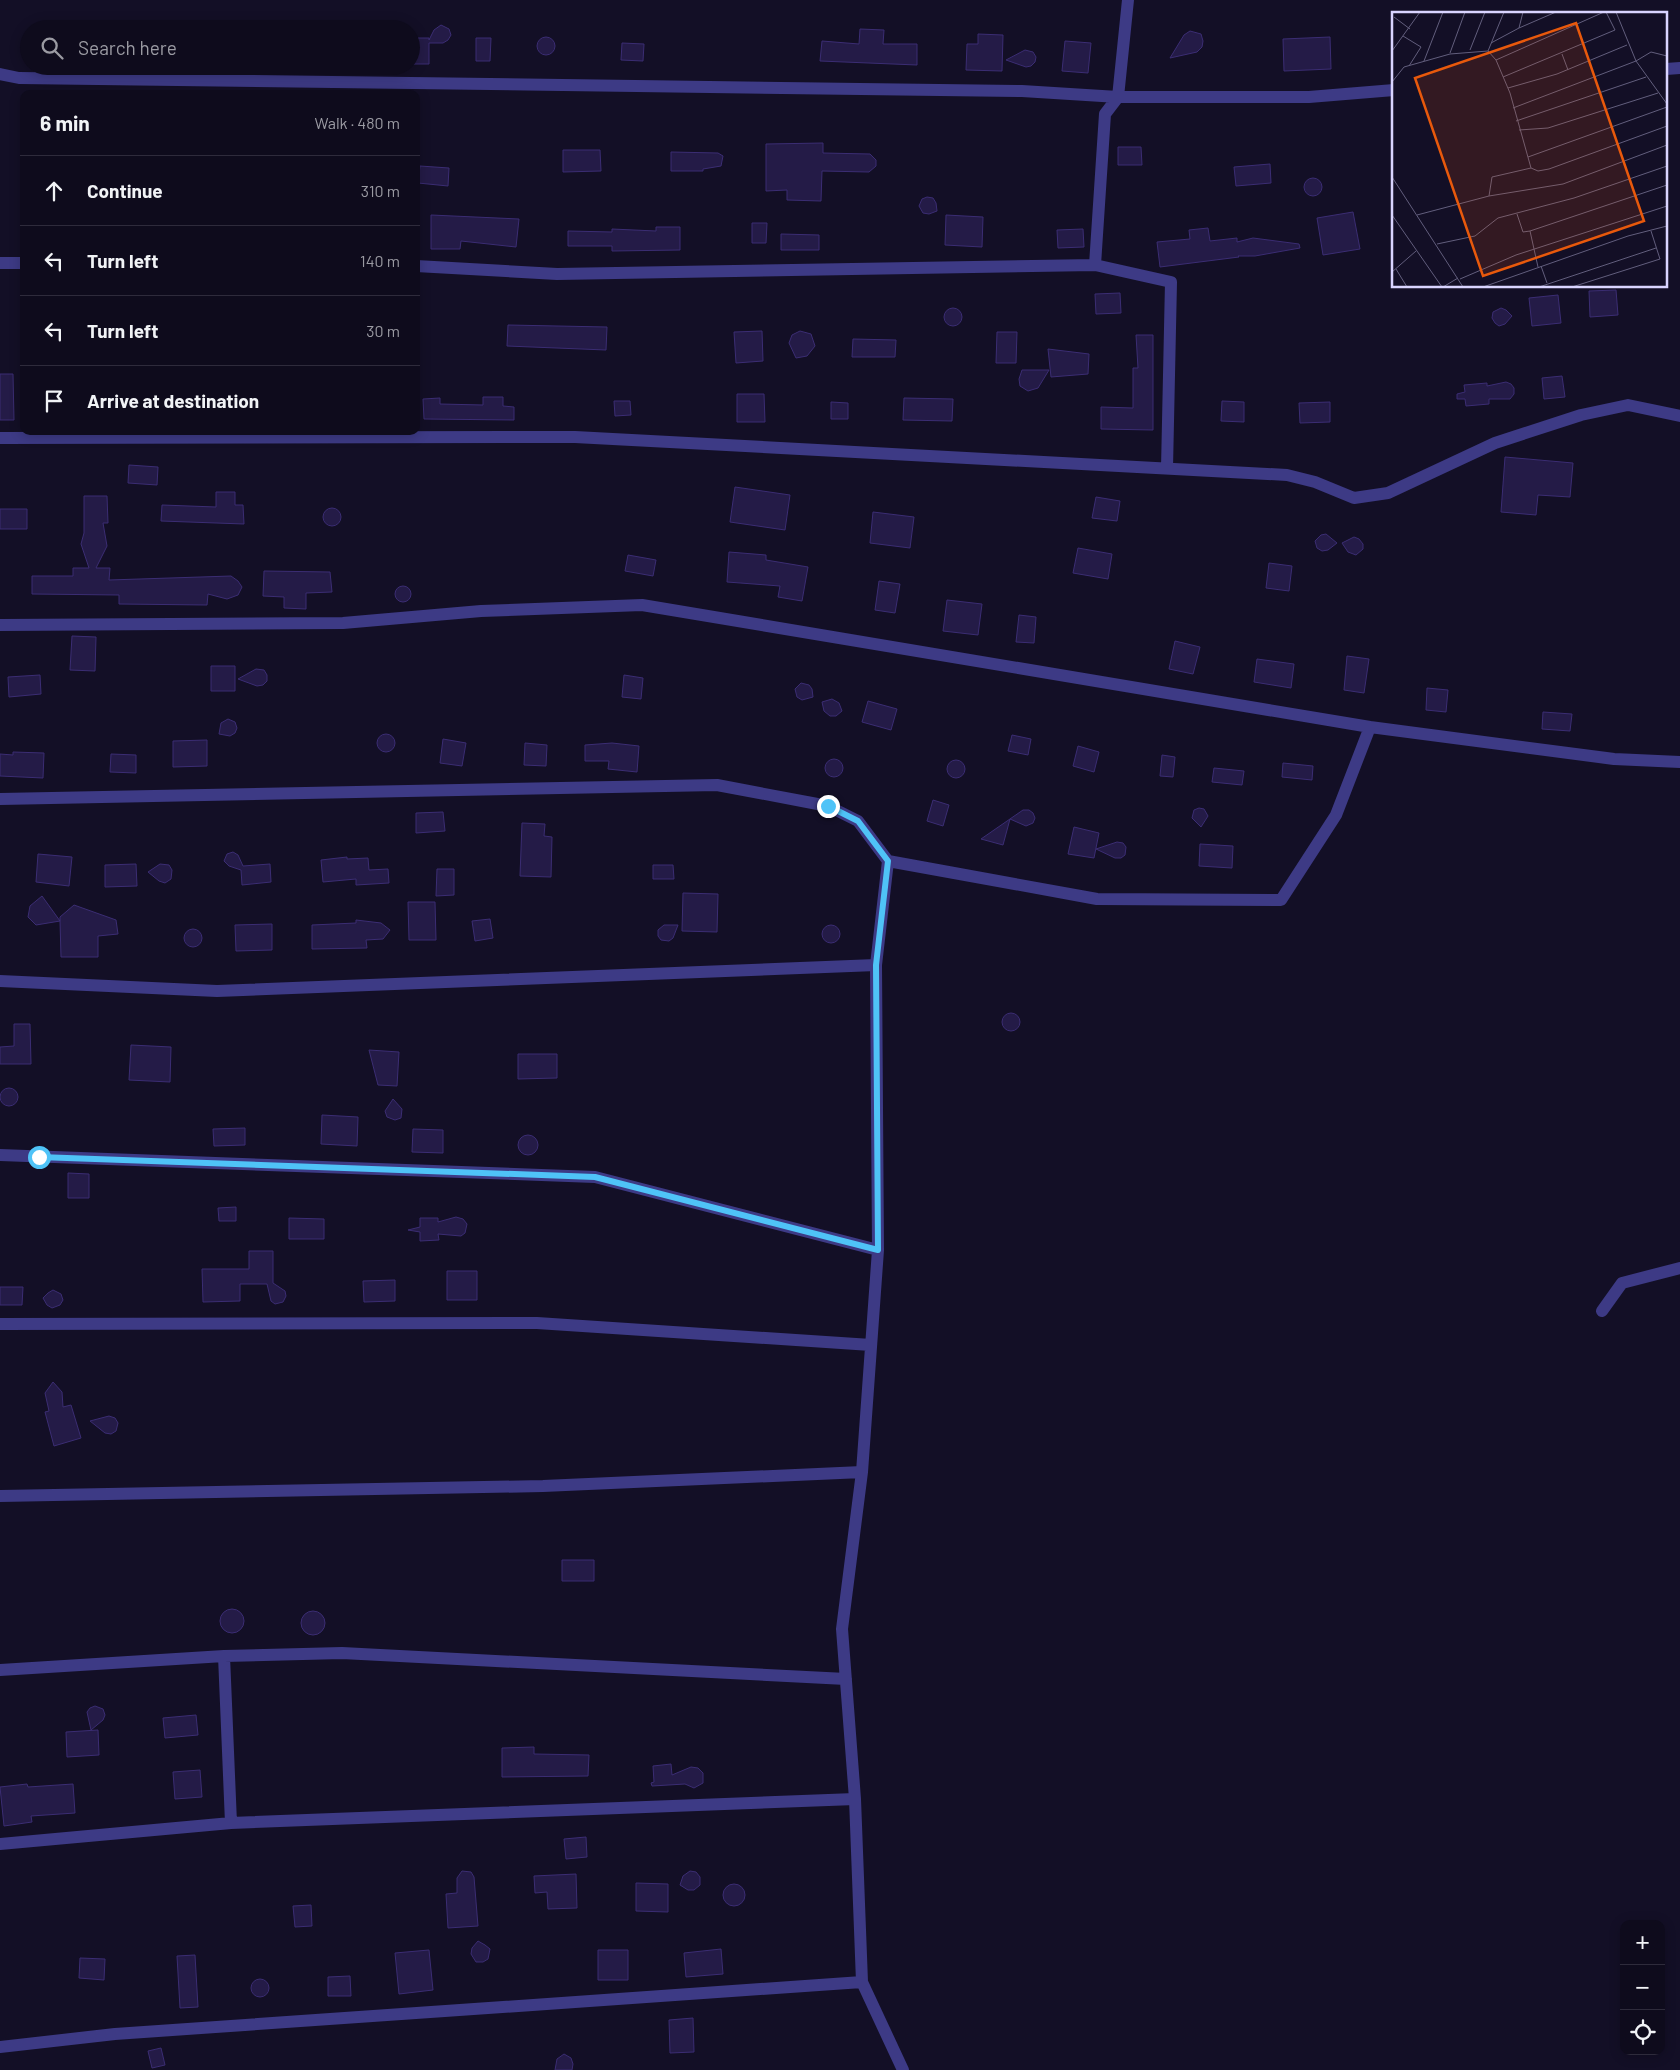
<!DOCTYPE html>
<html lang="en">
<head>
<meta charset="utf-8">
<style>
	body { margin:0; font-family:Barlow,sans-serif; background:#171425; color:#f1f3f6 }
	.controls { position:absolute; right:15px; bottom:15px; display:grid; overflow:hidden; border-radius:10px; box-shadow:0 2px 12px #0003 }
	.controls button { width:45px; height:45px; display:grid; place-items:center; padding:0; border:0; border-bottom:1px solid #2e2b3b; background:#0e0b1c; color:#f1f3f6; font:25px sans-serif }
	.stop { position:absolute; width:15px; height:15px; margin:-11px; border:4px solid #4fc3f7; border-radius:50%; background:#fff }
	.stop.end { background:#4fc3f7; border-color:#fff; box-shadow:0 1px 5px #0008 }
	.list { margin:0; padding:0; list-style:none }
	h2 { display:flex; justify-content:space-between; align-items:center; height:65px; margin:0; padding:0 20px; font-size:21px }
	h2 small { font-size:16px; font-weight:400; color:#9b9ba3 }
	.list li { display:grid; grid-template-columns:32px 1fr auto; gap:15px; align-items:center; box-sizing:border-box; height:70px; padding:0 20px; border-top:1px solid #2e2b3b }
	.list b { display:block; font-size:19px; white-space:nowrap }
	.list em { font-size:16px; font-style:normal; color:#9b9ba3 }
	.icon { flex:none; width:28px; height:28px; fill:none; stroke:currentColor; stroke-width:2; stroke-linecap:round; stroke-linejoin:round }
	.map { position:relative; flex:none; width:1680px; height:2070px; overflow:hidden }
	.search { position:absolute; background:#0e0b1c; box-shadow:0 2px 12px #0003; left:20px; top:20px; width:400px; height:55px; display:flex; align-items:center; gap:12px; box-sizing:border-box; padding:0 18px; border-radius:28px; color:#9b9ba3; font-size:19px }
	.panel { position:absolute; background:#0e0b1c; box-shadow:0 2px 12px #0003; left:20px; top:90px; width:400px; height:345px; border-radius:10px }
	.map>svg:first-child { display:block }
	.building { fill:#241b47; stroke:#3b2d73 }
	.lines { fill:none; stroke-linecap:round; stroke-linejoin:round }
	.minor { stroke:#3d3a85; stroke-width:12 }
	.route { stroke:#4fc3f7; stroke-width:6 }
	.inset-road { fill:none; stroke:#625e7d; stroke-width:1 }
	.view { fill:#e8590c; fill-opacity:0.15; stroke:#e8590c; stroke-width:2.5 }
	.inset-edge { fill:none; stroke:#d9d4ff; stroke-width:2.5 }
</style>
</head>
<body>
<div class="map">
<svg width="1680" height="2070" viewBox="0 0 1680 2070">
	<rect width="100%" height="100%" fill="#130f26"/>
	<path class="building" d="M441,25L449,29L451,35L448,40L443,43H429V64H411V38H429V40L434,30Z
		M860,29L884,30L883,44H917V65L820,61L822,41L859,44Z
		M1190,31L1201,34L1203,41L1202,47L1197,52L1170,58L1184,35Z
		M978,34L1003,35L1002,71L966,70L967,44H978Z
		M1330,37L1331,69L1284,71L1283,39Z
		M537 46a9 9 0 1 1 18 0a9 9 0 1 1-18 0Z
		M476,38H491L490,61H476Z
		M1065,41L1091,43L1088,73L1062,71Z
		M622,43L644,44L643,61L621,60Z
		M1025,50L1033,52L1036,57L1035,62L1031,66L1026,67L1006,60Z
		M823,143V153L870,154L876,160V166L869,172L822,171L821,201L787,200V190L766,191V144Z
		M1118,147H1141L1142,165H1118Z
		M563,150H600L601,171L563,172Z
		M671,152L718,153L723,156L721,166L703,169V171H671Z
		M1270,164L1271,183L1236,186L1234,167Z
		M420,166L449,168L448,186L418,183Z
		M1304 187a9 9 0 1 1 18 0a9 9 0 1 1-18 0Z
		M927,197L933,198L936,203L937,211L929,214L923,213L919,206L922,199Z
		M1353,212L1360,249L1323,255L1317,218Z
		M431,215L519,219L516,247L461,241L460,249H431Z
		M946,215L983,217L982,247L945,245Z
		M752,223H767L766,243H752Z
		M656,227H680V250L612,251V246H568V231L612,232V229L656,231Z
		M1208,228L1210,241L1237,238V242L1253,238L1299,244L1300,248L1255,256H1238L1239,257L1160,267L1157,242L1190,239L1189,230Z
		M1083,229L1084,247L1058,248L1057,230Z
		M781,234L819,235V250H781Z
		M1616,290L1618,315L1590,317L1589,291Z
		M1120,293L1121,313L1096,314L1095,294Z
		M1558,295L1561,323L1532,326L1529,298Z
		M1501,308L1506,310L1512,316L1505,324L1499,326L1495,323L1492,318L1493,312Z
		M944 317a9 9 0 1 1 18 0a9 9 0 1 1-18 0Z
		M508,325L607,327L606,350L507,346Z
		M762,331L763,361L736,363L734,332Z
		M800,331L811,334L815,346L807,356L796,358L789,343L792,335Z
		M997,332H1017L1016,363H996Z
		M1136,335H1153V430L1101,429V407L1133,408V368H1138Z
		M853,339L896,340L895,357H852Z
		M1048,349L1089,354L1088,374L1051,377Z
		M1022,370H1049L1038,388L1028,391L1020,386L1019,379Z
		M0,374H13L14,420H0Z
		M1562,376L1565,397L1544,399L1542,378Z
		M1506,382L1511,384L1514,388V394L1510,399H1489V404L1466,406L1465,399H1457V394L1465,392L1464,385L1487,383V386Z
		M737,394H764L765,422H737Z
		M483,397H503V406L514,407V420L424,419L423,399L440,398V404L483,405Z
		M904,398L953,399L952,421L903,420Z
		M614,401H630L631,415L615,416Z
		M1222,401L1244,402V422L1221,421Z
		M831,402L848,403V419H831Z
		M1330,402V422L1300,423L1299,403Z
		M1505,457L1573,463L1570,497L1538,495L1536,515L1501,512Z
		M129,465L158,467L157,485L128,483Z
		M735,487L790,495L785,530L730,522Z
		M216,492H235V505H243L244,524L161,521L162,505L216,507Z
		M84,496H107L108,523H103L107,546L96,568H110L109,580L231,576L238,581L242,587L238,595L227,599L208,594L207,605L119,604V595L32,594V576H73V568H89L81,544L84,533Z
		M1096,497L1120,501L1117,521L1092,518Z
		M323 517a9 9 0 1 1 18 0a9 9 0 1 1-18 0Z
		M0,509H27V529H0Z
		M873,512L914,517L910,548L870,543Z
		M1326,534L1337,543L1328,550L1322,551L1317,548L1315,541L1321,535Z
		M1354,537L1359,539L1363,544V549L1356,555L1348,552L1342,543Z
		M1078,548L1112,554L1108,579L1073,573Z
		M729,552L766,555V560L808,567L802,601L778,597L780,586L727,582Z
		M628,555L656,560L653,576L625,571Z
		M1269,563L1292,566L1289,591L1266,588Z
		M264,571L330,572L332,592L306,593V609L284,608V597L263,596Z
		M879,581L900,584L895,613L875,610Z
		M395 594a8 8 0 1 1 16 0a8 8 0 1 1-16 0Z
		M947,600L982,604L978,635L943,631Z
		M1019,615L1036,617L1034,643L1016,642Z
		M72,636L96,637L95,671L70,670Z
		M1175,641L1200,647L1193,674L1169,669Z
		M1347,656L1369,659L1364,693L1344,690Z
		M1257,659L1294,664L1291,688L1254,682Z
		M211,666H235V691H211Z
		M256,669L264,670L267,675V681L263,685L257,686L238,679Z
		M40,675L41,694L9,697L8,677Z
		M624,675L643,678L641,699L622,697Z
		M801,683L809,685L812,689L813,697L802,700L797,697L795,689Z
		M1427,688L1448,690L1446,712L1426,710Z
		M832,699L839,703L842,711L836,716H830L824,711L822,702Z
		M868,701L897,709L891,730L862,722Z
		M1543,712L1572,714L1570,731L1542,729Z
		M228,719L235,722L237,728L235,733L230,736L219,734L221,723Z
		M377 743a9 9 0 1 1 18 0a9 9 0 1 1-18 0Z
		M1012,735L1031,739L1028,755L1008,751Z
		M443,739L466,743L462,766L440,763Z
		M207,740V766L173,767V741Z
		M525,743L547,745L546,766L524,765Z
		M612,743L639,746L637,772L608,769L609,761H585V745Z
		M1078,746L1099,752L1094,772L1073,766Z
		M13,752L44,753L43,778L0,776V754L13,755Z
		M111,754L136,755V773L110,772Z
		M1162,755L1175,757L1173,777L1160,776Z
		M825 768a9 9 0 1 1 18 0a9 9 0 1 1-18 0Z
		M947 769a9 9 0 1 1 18 0a9 9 0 1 1-18 0Z
		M1283,763L1313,766L1312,780L1282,777Z
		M1214,768L1244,771L1242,785L1212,782Z
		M933,800L949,805L943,826L927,821Z
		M1199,808L1204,809L1208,816L1201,827L1192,818L1194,810Z
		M1023,810H1029L1033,813L1035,818L1033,823L1026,826L1010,819L1003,845L981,839Z
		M443,812L445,831L416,833V813Z
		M522,823L545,824L544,836L552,837L551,877L520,876Z
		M1074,827L1099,833L1094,858L1068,854Z
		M1117,842L1123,843L1126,847L1125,855L1121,858H1115L1096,849Z
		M1200,844L1233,846L1232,868L1199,866Z
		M233,852L238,855L243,866L270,864L271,882L242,885L241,870L229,866L224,861L227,854Z
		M38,854L72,857L69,886L36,882Z
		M347,857V859L368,858L369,870L388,869L389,883L356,885V879L323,882L321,860Z
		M136,864L137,886L105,887V865Z
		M160,864L169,865L172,870L171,879L165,883L159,881L148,872Z
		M653,865H673L674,879H653Z
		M437,869H454V895L436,896Z
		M683,893L718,894L717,932L682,931Z
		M42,896L60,921V917L74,905L116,920L118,934L98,936V957H61L60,921L36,925L28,917L30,906Z
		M408,902H435L436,940H409Z
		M490,919L493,938L475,941L472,921Z
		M356,920L381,923L390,930L383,939L366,940L367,948L312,949V925L356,923Z
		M272,924V950L236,951L235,925Z
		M664,925H678L673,938L669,941L661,940L658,936V930Z
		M822 934a9 9 0 1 1 18 0a9 9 0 1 1-18 0Z
		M184 938a9 9 0 1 1 18 0a9 9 0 1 1-18 0Z
		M1002 1022a9 9 0 1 1 18 0a9 9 0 1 1-18 0Z
		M14,1024H30L31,1064H0V1047L14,1046Z
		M131,1045L171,1047L170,1082L129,1080Z
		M369,1050L399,1052L397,1086L378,1085Z
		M518,1054H557V1078L518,1079Z
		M0 1097a9 9 0 1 1 18 0a9 9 0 1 1-18 0Z
		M393,1099L402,1109L401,1118L395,1120L387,1117L385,1111Z
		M322,1115L358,1117L357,1146L321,1144Z
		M245,1128V1145L214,1146L213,1129Z
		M413,1129L443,1130V1153L412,1152Z
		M518 1145a10 10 0 1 1 20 0a10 10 0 1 1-20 0Z
		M68,1173L89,1174V1198H68Z
		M236,1207V1221H219L218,1208Z
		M456,1217L463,1219L467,1224L465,1233L461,1236L438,1234L439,1240L420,1241V1232L408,1230L420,1227V1218H438V1222Z
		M289,1218L324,1219V1239H289Z
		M249,1251H273V1283L285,1291L286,1296L283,1302L275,1304L271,1301L267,1284H240V1301L203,1302L202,1269H249Z
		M447,1271H477V1300H447Z
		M395,1280V1301L364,1302L363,1281Z
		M0,1287H23L22,1305H0Z
		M53,1290L61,1294L63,1300L60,1305L52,1308L47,1305L43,1298L48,1293Z
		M53,1382L62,1392L63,1407L71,1405L81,1438L54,1446L45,1412L49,1411L45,1393Z
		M109,1416L115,1418L118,1423L116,1431L111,1434L105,1433L90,1421Z
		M562,1560H594V1581H562Z
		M220 1621a12 12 0 1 1 24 0a12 12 0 1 1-24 0Z
		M301 1623a12 12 0 1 1 24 0a12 12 0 1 1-24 0Z
		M95,1706L103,1709L105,1715L103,1720L91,1730L87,1712L90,1708Z
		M196,1715L198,1735L165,1738L163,1718Z
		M98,1730L99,1755L67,1757L66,1732Z
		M534,1747V1754L589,1755L588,1776L502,1777V1748Z
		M671,1764L672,1775L691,1767L698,1768L703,1773V1783L694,1788L685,1784L652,1786L651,1783L654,1782L653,1766Z
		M200,1770L202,1797L175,1799L173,1772Z
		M27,1784L28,1787L73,1784L75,1813L31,1816L32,1822L4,1826L0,1787Z
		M586,1837L587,1857L566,1859L564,1839Z
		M462,1871L471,1872L474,1877L478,1926L448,1928L446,1894L457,1893V1878Z
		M690,1871L696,1872L700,1877V1885L694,1890H688L680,1885L683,1876Z
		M576,1874L577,1908L548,1909L547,1892L535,1893L534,1876Z
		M636,1883L668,1884V1912L636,1911Z
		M723 1895a11 11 0 1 1 22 0a11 11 0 1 1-22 0Z
		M311,1905L312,1926L295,1927L293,1906Z
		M478,1941L485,1945L490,1949L488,1959L483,1962H476L471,1954L472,1948Z
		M721,1949L723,1974L686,1977L684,1953Z
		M429,1950L433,1990L399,1994L395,1953Z
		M598,1950H628V1980H598Z
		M195,1955L198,2007L180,2008L177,1956Z
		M80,1958L105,1959L104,1980L79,1978Z
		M350,1976L351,1996H328V1977Z
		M251 1988a9 9 0 1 1 18 0a9 9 0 1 1-18 0Z
		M693,2018L694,2052L670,2053L669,2020Z
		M161,2048L165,2065L152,2068L148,2051Z
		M564,2054L571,2058L573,2064L572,2070H555L557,2059Z"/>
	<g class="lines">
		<path class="minor" d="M1666,69L1680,68
			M0,74L19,78L1022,91L1118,97H1309L1394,90
			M0,263H24
			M1095,265L1105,114L1118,97L1128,0
			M416,266L557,274L1095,265L1171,282L1167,468
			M0,438L575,437L1287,475L1315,482L1354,498L1388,493L1495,443L1581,415L1628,405L1680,416
			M0,625L343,623L481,611L642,605L1370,727
			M0,799L717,785L828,806L858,821L888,861
			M0,981L217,991L876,965
			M0,1155L595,1177L878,1250
			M1602,1311L1622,1283L1680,1268
			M0,1324L537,1323L871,1345
			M0,1496L543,1486L862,1472
			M224,1656L231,1823
			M0,1670L224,1656L342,1653L846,1679
			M0,1844L231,1823L855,1799
			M0,2047L115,2034L862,1982
			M903,2070L862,1982L855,1799L842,1629L862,1472L878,1250L876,965L888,861L1097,899L1281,900L1336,815L1370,727L1614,759L1680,762"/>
	</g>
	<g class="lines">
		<path class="route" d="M39,1157L595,1177L878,1250L876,965L888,861L858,821L828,806"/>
	</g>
	<g transform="translate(1392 12)">
		<rect width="275" height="275" fill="#130f26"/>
		<path class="inset-road" d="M224,0L244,49L275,92M2,5L18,17M127,16L164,0M11,24L29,35L17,54M99,31L127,16L131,0M78,38L93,0M0,39L28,0M96,39L112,0M58,41L73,0M170,42L176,58M104,48L212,0M32,49L51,0M111,65L223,18L214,0M0,70L12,55L58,42L96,39L104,48L118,81L139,156L100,165L97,184L25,203M116,76L165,62L235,33M121,96L244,49L259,40L275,44M124,109L254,65M127,118L156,116L266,81M136,145L275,95M139,156L146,159L157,157L275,114M0,165L71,275M97,184L171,172L275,133M125,202L131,220L138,219L275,173M0,203L50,275M138,219L146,255M45,232L83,224L106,206L182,186L275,154M149,254L155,271M4,257L15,275M0,260L24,239M68,267L124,243L275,194M51,275L66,266M91,275L236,224L275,214M147,275L264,236M180,275L268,247L259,219"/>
		<path class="view" d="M184,11L252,209L91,264L23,66Z"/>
		<rect width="275" height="275" class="inset-edge"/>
	</g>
</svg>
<div class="controls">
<button>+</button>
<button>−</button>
<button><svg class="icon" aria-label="locate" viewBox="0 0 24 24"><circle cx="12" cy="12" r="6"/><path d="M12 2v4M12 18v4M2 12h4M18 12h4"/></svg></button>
</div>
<div class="stop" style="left:39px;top:1157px"></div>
<div class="stop end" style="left:828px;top:806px"></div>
<div class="search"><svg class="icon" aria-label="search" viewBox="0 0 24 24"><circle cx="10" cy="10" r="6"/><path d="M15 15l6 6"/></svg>Search here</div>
<section class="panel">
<h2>6 min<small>Walk · 480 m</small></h2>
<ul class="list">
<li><svg class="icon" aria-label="ahead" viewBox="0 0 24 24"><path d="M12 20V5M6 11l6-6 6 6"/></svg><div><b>Continue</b></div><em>310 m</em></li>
<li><svg class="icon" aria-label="left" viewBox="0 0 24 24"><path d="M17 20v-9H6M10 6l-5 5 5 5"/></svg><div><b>Turn left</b></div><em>140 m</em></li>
<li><svg class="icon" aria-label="left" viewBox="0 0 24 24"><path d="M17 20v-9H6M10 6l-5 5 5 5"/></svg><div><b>Turn left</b></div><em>30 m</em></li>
<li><svg class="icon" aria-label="arrive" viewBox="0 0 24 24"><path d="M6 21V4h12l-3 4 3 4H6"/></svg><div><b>Arrive at destination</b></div></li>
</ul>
</section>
</div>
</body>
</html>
